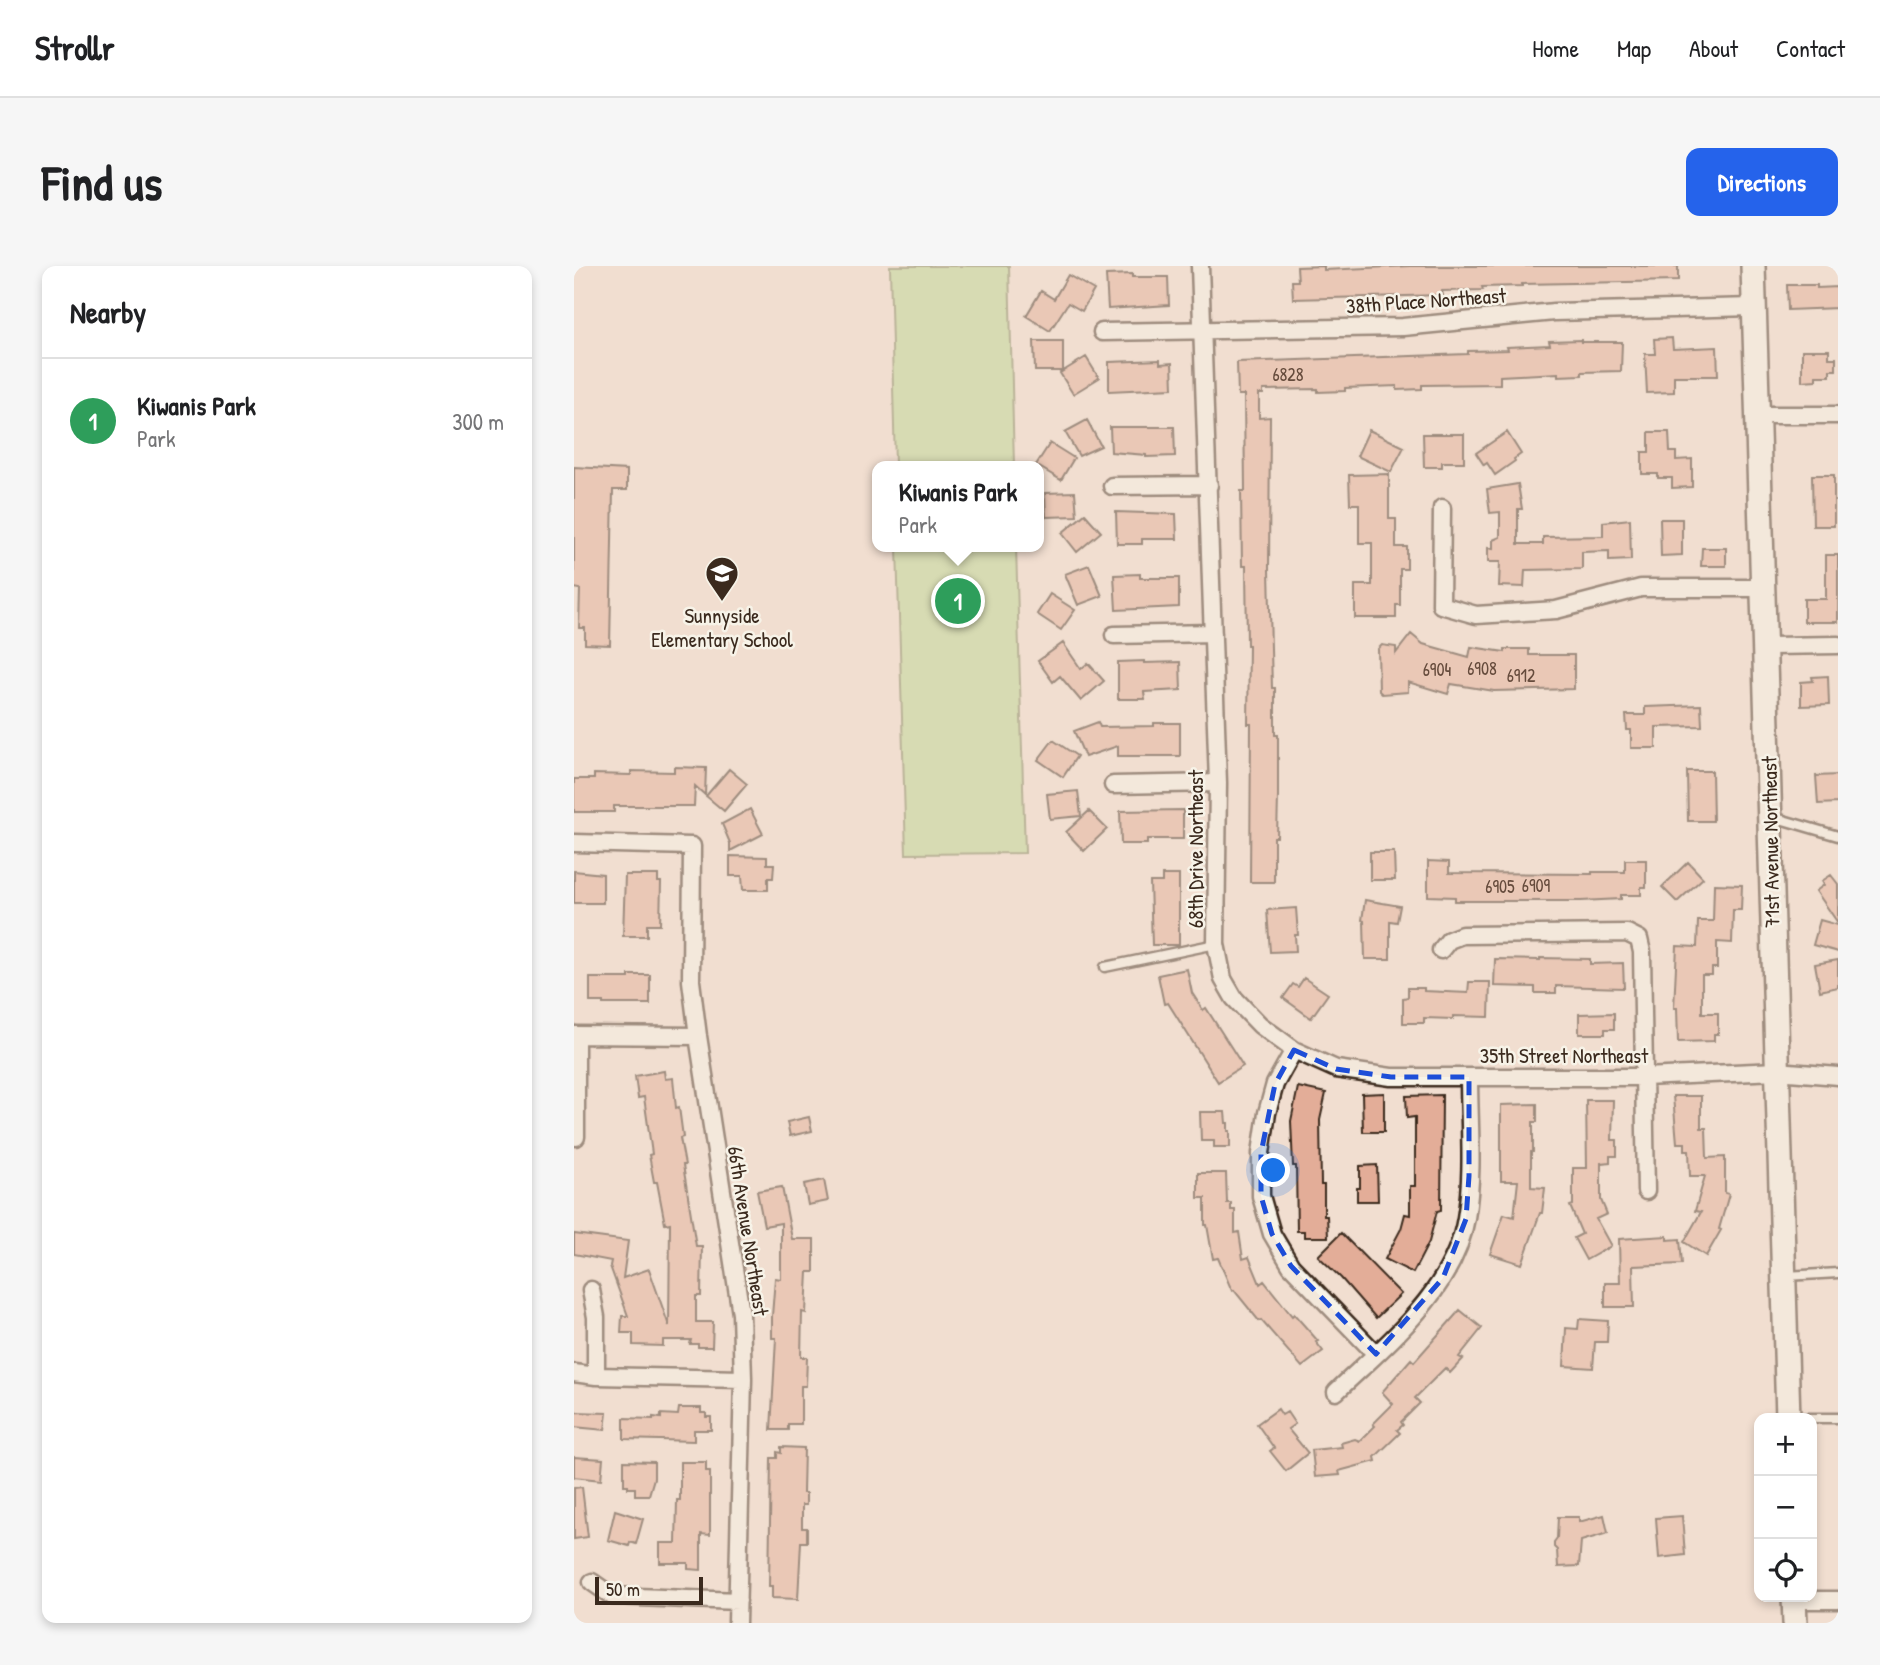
<!DOCTYPE html>
<html lang="en">
<head>
<meta charset="utf-8">
<style>
	body { margin:0; font-family:"Patrick Hand",sans-serif; background:#f6f6f6; color:#202124 }
	.controls { position:absolute; right:21px; bottom:21px; display:grid; overflow:hidden; border-radius:14px; box-shadow:0 4px 10px #0003 }
	.controls button { width:63px; height:63px; display:grid; place-items:center; padding:0; border:0; border-bottom:2px solid #e0e0e0; background:#fff; color:#202124; font:35px sans-serif }
	.scale { position:absolute; left:21px; bottom:18px; width:108px; box-sizing:border-box; padding-left:7px; border:4px solid #3b2a1e; border-top:0; font-size:19px; line-height:24px; white-space:nowrap; color:#3b2a1e; -webkit-text-stroke:5px #f7f3e8; paint-order:stroke }
	.you { position:absolute; left:700px; top:905px; width:24px; height:24px; margin:-18px; border:5px solid #fff; border-radius:50%; background:#1a73e8; box-shadow:0 0 0 10px #1a73e833 }
	.badge { display:grid; place-items:center; width:46px; height:46px; border-radius:50%; background:#2563eb; color:#fff; font-size:23px; font-weight:700 }
	.pin { position:absolute; translate:-50% -50%; border:4px solid #fff; box-shadow:0 2px 7px #0006 }
	.popup { position:absolute; left:298px; top:195px; width:172px; height:91px; box-sizing:border-box; display:grid; place-content:center; border-radius:14px; background:#fff; filter:drop-shadow(0 2px 5px #0005); font-size:23px; white-space:nowrap; color:#757577 }
	.popup b { font-size:26px; color:#202124 }
	.popup::after { content:''; position:absolute; left:50%; top:100%; margin-left:-14px; border:14px solid transparent; border-top-color:#fff }
	.list { margin:0; padding:0; list-style:none }
	h2 { display:flex; justify-content:space-between; align-items:center; height:91px; margin:0; padding:0 28px; font-size:30px }
	h2 small { font-size:23px; font-weight:400; color:#757577 }
	.list li { display:grid; grid-template-columns:46px 1fr auto; gap:21px; align-items:center; box-sizing:border-box; height:126px; padding:0 28px; border-top:2px solid #e0e0e0 }
	.list b { display:block; font-size:26px; white-space:nowrap }
	.list p { margin:0; font-size:23px; white-space:nowrap; color:#757577 }
	.list em { font-size:23px; font-style:normal; color:#757577 }
	.icon { flex:none; width:38px; height:38px; fill:none; stroke:currentColor; stroke-width:2; stroke-linecap:round; stroke-linejoin:round }
	.map { position:relative; flex:none; width:1264px; height:1357px; overflow:hidden; border-radius:14px }
	header { display:flex; align-items:center; gap:42px; box-sizing:border-box; height:98px; padding:0 35px; background:#fff; border-bottom:2px solid #e0e0e0 }
	header strong { font-size:33px }
	nav { display:flex; gap:38px; margin-inline-start:auto; font-size:24px }
	.intro { display:flex; align-items:center; justify-content:space-between; box-sizing:border-box; height:168px; padding:0 42px }
	h1 { margin:0; font-size:49px }
	.button { padding:18px 32px; border-radius:14px; background:#2563eb; color:#fff; font-size:24px; font-weight:700 }
	main { display:flex; gap:42px; padding:0 42px }
	aside { flex:1; background:#fff; border-radius:14px; box-shadow:0 4px 10px #0003 }
	.map>svg:first-child { display:block }
	.green { fill:#b9d790; stroke:#7a8057; stroke-width:2 }
	.building { fill:#e3ad98; stroke:#3b2a1e; stroke-width:2 }
	.lines { fill:none; stroke-linecap:round; stroke-linejoin:round }
	.lane-casing { stroke:#3b2a1e; stroke-width:13 }
	.street-casing { stroke:#3b2a1e; stroke-width:21 }
	.secondary-casing { stroke:#3b2a1e; stroke-width:28 }
	.lane { stroke:#f7f3e8; stroke-width:8 }
	.street { stroke:#f7f3e8; stroke-width:16 }
	.secondary { stroke:#f7f3e8; stroke-width:23 }
	.marked { fill:none; stroke:#1d4ed8; stroke-width:5; stroke-dasharray:14 9; stroke-linejoin:round }
	.labels { text-anchor:middle; stroke-width:5; stroke-linejoin:round; paint-order:stroke }
	.number-label { font-size:18px; fill:#654b3c }
	.street-label { font-size:21px; fill:#3b2a1e; stroke:#f7f3e8 }
	.poi-label { font-size:21px; fill:#3b2a1e; stroke:#f7f3e8 }
</style>
</head>
<body>
<header>
<strong>Strollr</strong>
<nav><a>Home</a><a>Map</a><a>About</a><a>Contact</a></nav>
</header>
<div class="intro"><h1>Find us</h1><a class="button">Directions</a></div>
<main>
<aside>
<h2>Nearby<small></small></h2>
<ul class="list">
<li><span class="badge" style="background:#2e9e5b">1</span><div><b>Kiwanis Park</b><p>Park</p></div><em>300 m</em></li>
</ul>
</aside>
<div class="map">
<svg width="1264" height="1357" viewBox="0 0 1264 1357">
	<rect width="100%" height="100%" fill="#f1ded0"/>
	<filter id="ink" filterUnits="userSpaceOnUse"><feTurbulence type="fractalNoise" baseFrequency=".0143" numOctaves="2"/><feDisplacementMap in="SourceGraphic" scale="14" xChannelSelector="R" yChannelSelector="G"/><feConvolveMatrix kernelMatrix="1 2 1 2 8 2 1 2 1" color-interpolation-filters="sRGB"/></filter>
	<g filter="url(#ink)">
		<path class="green" d="M316,0H435L440,200H321Z
			M323,281H442L451,587L332,588Z"/>
		<path class="building" d="M750,0V4L836,0H1104V15L948,18V20L908,21L909,24L868,25L869,29L719,33L718,15H724L723,1Z
			M558,8V11H594L595,39L534,43L532,9Z
			M494,9L520,24L508,45L494,37L476,65L452,50L467,25L480,33Z
			M1213,19H1243V22L1264,21V42L1214,44Z
			M1098,72L1099,83L1143,81L1144,110H1100V126L1073,127L1071,88H1081L1080,73Z
			M1007,74V76H1048L1047,105L1008,106V109L984,110V107L926,110V118L848,119V123L823,124V120L771,122V125L744,126V123L689,124V128H685V152L696,151L695,304L698,422H701V469H704V530L703,571H700V616H676L677,458H674L675,379H673L672,300H668L667,225H671L670,129H664L663,96L894,88V85L934,84L933,81L976,79L975,75Z
			M460,75H489V105H461Z
			M1228,84H1255V92H1262V104H1256V110H1242V114L1228,115Z
			M512,91L525,112L499,128L486,107Z
			M586,94V98L598,97L599,122L535,125V96Z
			M513,154L527,180L505,190L491,166Z
			M536,161H600L601,190L572,191V189L537,186Z
			M795,164L830,181L817,206L783,190Z
			M933,166L947,188L940,193L941,195L921,209L913,197L910,199L902,187Z
			M1075,166H1095L1096,186H1102V194L1118,193V221L1098,222V212H1084V208H1068V186H1075Z
			M849,168H890V196H868V201H850Z
			M476,177L500,192L487,214L462,199Z
			M0,201L53,204V224H39L36,379L11,378V362H5L6,323L0,322Z
			M815,208V253H822V281H833V303H826V339H822V352H781V319H798V277H785V238H776L775,209Z
			M1238,209H1260V260H1239Z
			M944,218L948,243H944V278H969V271L1029,270V256L1056,253L1057,294L1035,295V285L1008,286V303L951,304L950,321L925,320L926,296H914V282L919,283V274L926,271V246L916,247L913,223Z
			M501,226L503,250L472,251L471,227Z
			M542,246L602,248L603,273H568V278H543Z
			M511,248L527,266L503,286L488,267Z
			M1086,253H1108V289L1087,290Z
			M1128,282H1152V300H1127Z
			M1252,289H1264V356H1230V333H1252Z
			M515,299L528,330L504,339L491,308Z
			M566,308V312H605V341L542,344L540,309Z
			M476,328L501,344L487,364L463,348Z
			M837,368L849,378L895,391L897,381L931,386V383H955V389H1000V423L920,425L877,418L874,428L834,416V426L808,428L805,425L804,383L808,379L822,381V387Z
			M489,377L507,403L514,397L530,415L507,435L486,410L479,416L464,395Z
			M570,395V397L606,396L607,424L570,426L571,433H544V396Z
			M1254,410L1255,439L1227,440V416L1239,415L1238,411Z
			M1127,439L1128,460L1082,461V482H1057V464H1053L1052,449H1071V441Z
			M524,456L526,461L580,460V457H606V490H544V480L511,491L500,465Z
			M479,474L503,490L489,511L464,494Z
			M100,501L132,502L131,529L121,520L120,540H40V546H0V513H20V508L57,509V505L100,506Z
			M155,503L173,518L150,545L132,530Z
			M1113,505H1138L1139,555H1114Z
			M1264,509V537L1244,538L1242,510Z
			M504,525L507,550L476,553L473,528Z
			M176,543L189,568L156,585V577L148,558Z
			M609,544V573H573V578H547L546,545Z
			M515,545L533,563L510,585L492,566Z
			M796,586H820L821,614H796Z
			M156,590L193,591V598H200L199,612H194V624H169L168,610H156Z
			M1051,594H1072V621H1067V629H1047V633L1007,635H881V631L854,630V595L875,596V607L1018,608V606H1051Z
			M1114,596L1129,612L1103,636L1088,621Z
			M0,605L29,608V637H0Z
			M51,609H84V616H87L86,659H73V670H49Z
			M588,609H605V679H578L576,616H588Z
			M1257,609L1264,618V657L1242,625L1250,619L1248,615Z
			M1140,618L1168,619L1167,644H1159L1158,677L1143,676V702H1138V709H1128V747H1144V768H1140V775L1104,776L1103,742H1100L1103,680L1123,681L1124,655H1139Z
			M791,634L826,640L823,656L816,655V693H791L790,655L788,654Z
			M722,642L724,669H721L722,685L696,686L693,644Z
			M1246,654L1264,659V686L1239,679Z
			M966,692L1016,693V698L1049,697L1050,722L982,720V727H961V721L920,720L921,693L966,694Z
			M1264,694V721L1246,725L1241,698Z
			M613,703L618,727L629,744L632,742L669,800L644,816L594,737L590,738L584,709Z
			M55,709H76V738H29V736H16V712H55Z
			M730,712L754,728L737,752L709,732L719,718L724,721Z
			M895,716H916L915,751L879,750V753L850,752V757H829V732L834,731V722H850V725L894,727Z
			M1040,747V763H1031V768H1005V748Z
			M90,805L91,813L99,812L102,842L105,841L109,871L106,872L111,899H109L122,980H128L127,1030H122V1056H139L138,1081H124V1078H116L117,1074H89V1080L59,1079V1067H47L48,1050H54L36,1000L37,995L0,988V968L54,975L49,1012L75,1003L95,1060L96,957L91,958L83,916H80L75,889L78,888L70,831L64,832L61,810Z
			M724,821L752,827L746,854L747,919H750V950H753L754,971H730V965H723L722,900H719L717,855Z
			M810,827V866H789L788,828Z
			M868,829L867,944L863,945L855,976L839,1007L811,993L827,963L831,948L836,949V920H841V851L833,852L832,830Z
			M1099,830H1127V862H1132L1133,892L1151,891V927L1155,928L1145,963L1147,964L1132,990L1110,976L1127,946L1121,945L1131,910H1116L1115,884H1111V877H1103Z
			M1012,834H1039L1038,874H1043V890H1036V896L1027,897V934L1033,948L1022,953L1037,980L1012,994L1000,972L1008,968L996,940L999,939V902H1013Z
			M963,838V856H959V886H957V921L971,922L968,947H966L948,998L916,988L930,948L940,951L944,915H927V839Z
			M626,846H651L652,857H654V865H656V881H640V875H627Z
			M235,851L238,865L216,870L213,856Z
			M803,899L804,935H783V922H786V900Z
			M624,907H652L653,937H657V944H661V967L665,966L669,993L675,991L686,1018L690,1015L718,1050L720,1048L744,1075L742,1076L749,1085L728,1101L687,1054L685,1055L660,1024L658,1025L644,992L639,993L633,959H631V932H624Z
			M250,914L254,935L234,939L230,918Z
			M208,921L218,973H240V1006H234L232,1047L228,1046L227,1091H233L232,1120H227V1158H214V1164H197L202,1072H198V1050L201,1012L207,1013V957L190,960L183,925Z
			M767,967L827,1028L802,1052L767,1012L744,990Z
			M1093,970V974L1106,973L1108,998L1059,1000L1060,1041H1031V1017H1046L1045,973Z
			M886,1044L908,1062L885,1091L889,1093L876,1107L871,1102L841,1132L846,1137L827,1156L829,1159L823,1164L826,1167L801,1191L802,1195L765,1205L766,1209L741,1211L738,1184L768,1181L767,1177L781,1173L786,1175L801,1160L799,1158L819,1138L808,1126L837,1093L840,1096Z
			M1005,1053L1034,1055L1033,1076H1021L1019,1102L990,1100L992,1062L1004,1063Z
			M105,1142H127V1147H132V1151H137V1164H120V1175L50,1173V1152L79,1153V1151L87,1152V1148L104,1149Z
			M704,1143L708,1149L713,1146L721,1158L714,1163L734,1187L712,1205L696,1185L700,1182L683,1158Z
			M0,1146L33,1147L31,1164L0,1161Z
			M207,1181L230,1182L229,1227H232V1239H228V1262H233V1276H227L224,1333L198,1332V1320H195L197,1192H203V1186L207,1187Z
			M0,1191L29,1193L27,1214L0,1211Z
			M50,1195L80,1196V1212L75,1229H61V1222H54V1219H50Z
			M106,1196H132V1205H136V1269L127,1268V1304L114,1303V1297H86V1277H102L103,1234H106Z
			M8,1221L14,1271L0,1273V1222Z
			M41,1244L69,1253L62,1278L56,1276L55,1280L34,1274Z
			M1030,1249L1034,1267L1007,1275L1005,1300L984,1301L983,1284L980,1281V1276L983,1272L984,1251H1005V1256Z
			M1108,1250L1111,1289L1085,1292L1082,1252Z"/>
		<g class="lines">
			<defs>
				<path id="lane" d="M1199,551L1264,570
					M531,701L642,678
					M1212,1010L1264,1007
					M1217,1152H1264"/>
				<path id="street" d="M626,0L644,517L642,678L649,713L660,732L686,759L720,784L701,818L693,847L687,887V930L698,968L717,1000L802,1088
					M528,66L829,61L980,46L1180,41
					M1184,149H1264
					M538,220L635,219
					M868,242L867,339L902,349L982,344L1067,322H1191
					M540,369L639,367
					M1192,380L1264,379
					M539,519L644,517
					M0,577L118,580L117,715L124,770L167,1048L169,1113L163,1357
					M867,684L875,674L888,669L1053,667L1065,673L1068,686L1072,925
					M0,769L124,770
					M720,784L762,803L817,811H1070L1203,805L1264,810
					M2,871V769
					M17,1024L22,1051V1110
					M0,1107L22,1110L169,1113
					M762,1126C813,1077 880,1025 892,952C900,906 895,857 895,811
					M18,1316L38,1330L164,1335
					M1220,1334H1264"/>
				<path id="secondary" d="M1179,0L1214,1152
					M1220,1331L1221,1357"/>
			</defs>
			<use href="#lane" class="lane-casing"/>
			<use href="#street" class="street-casing"/>
			<use href="#secondary" class="secondary-casing"/>
			<use href="#lane" class="lane"/>
			<use href="#street" class="street"/>
			<use href="#secondary" class="secondary"/>
		</g>
	</g>
	<path d="M0 0H1264V1357H0ZM720,784L762,803L817,811H895V910L892,953L869,1012L802,1088L717,1000L698,968L687,930V887L701,818Z" fill="#f1ded0" fill-opacity=".55" fill-rule="evenodd"/>
	<path class="marked" d="M720,784L762,803L817,811H895V910L892,953L869,1012L802,1088L717,1000L698,968L687,930V887L701,818Z"/>
	<defs>
		<symbol id="school-pin" viewBox="-11 -11 22 30"><path d="M0 17L-7.5 6A9.5 9.5 0 1 1 7.5 6Z" fill="#3b2a1e" stroke="#f7f3e8"/><path d="M0-5L7-2L0 1L-7-2ZM-4 1L0 2.5L4 1V4Q0 6-4 4Z" fill="#fff"/></symbol>
	</defs>
	<g fill-rule="evenodd">
		<use href="#school-pin" x="129" y="288" width="38" height="52"/>
	</g>
	<g class="labels">
		<g class="number-label">
			<text x="714" y="115">6828</text>
			<text x="908" y="409">6908</text>
			<text x="863" y="410">6904</text>
			<text x="947" y="416">6912</text>
			<text x="962" y="626">6909</text>
			<text x="926" y="627">6905</text>
		</g>
		<g class="street-label">
			<text transform="translate(852 35) rotate(-4)" y="7">38th Place Northeast</text>
			<text transform="translate(1197 576) rotate(-91)" y="7">71st Avenue Northeast</text>
			<text transform="translate(622 583) rotate(-90)" y="7">68th Drive Northeast</text>
			<text x="990" y="797">35th Street Northeast</text>
			<text transform="translate(174 965) rotate(81)" y="7">66th Avenue Northeast</text>
		</g>
		<g class="poi-label">
			<text x="148" y="357">Sunnyside<tspan x="148" dy="24">Elementary School</tspan></text>
		</g>
	</g>
</svg>
<div class="controls">
<button>+</button>
<button>−</button>
<button><svg class="icon" aria-label="locate" viewBox="0 0 24 24"><circle cx="12" cy="12" r="6"/><path d="M12 2v4M12 18v4M2 12h4M18 12h4"/></svg></button>
</div>
<div class="scale">50 m</div>
<div class="you"></div>
<div class="pin badge" style="left:384px;top:335px;background:#2e9e5b">1</div>
<div class="popup"><b>Kiwanis Park</b>Park</div>
</div>
</main>
</body>
</html>
